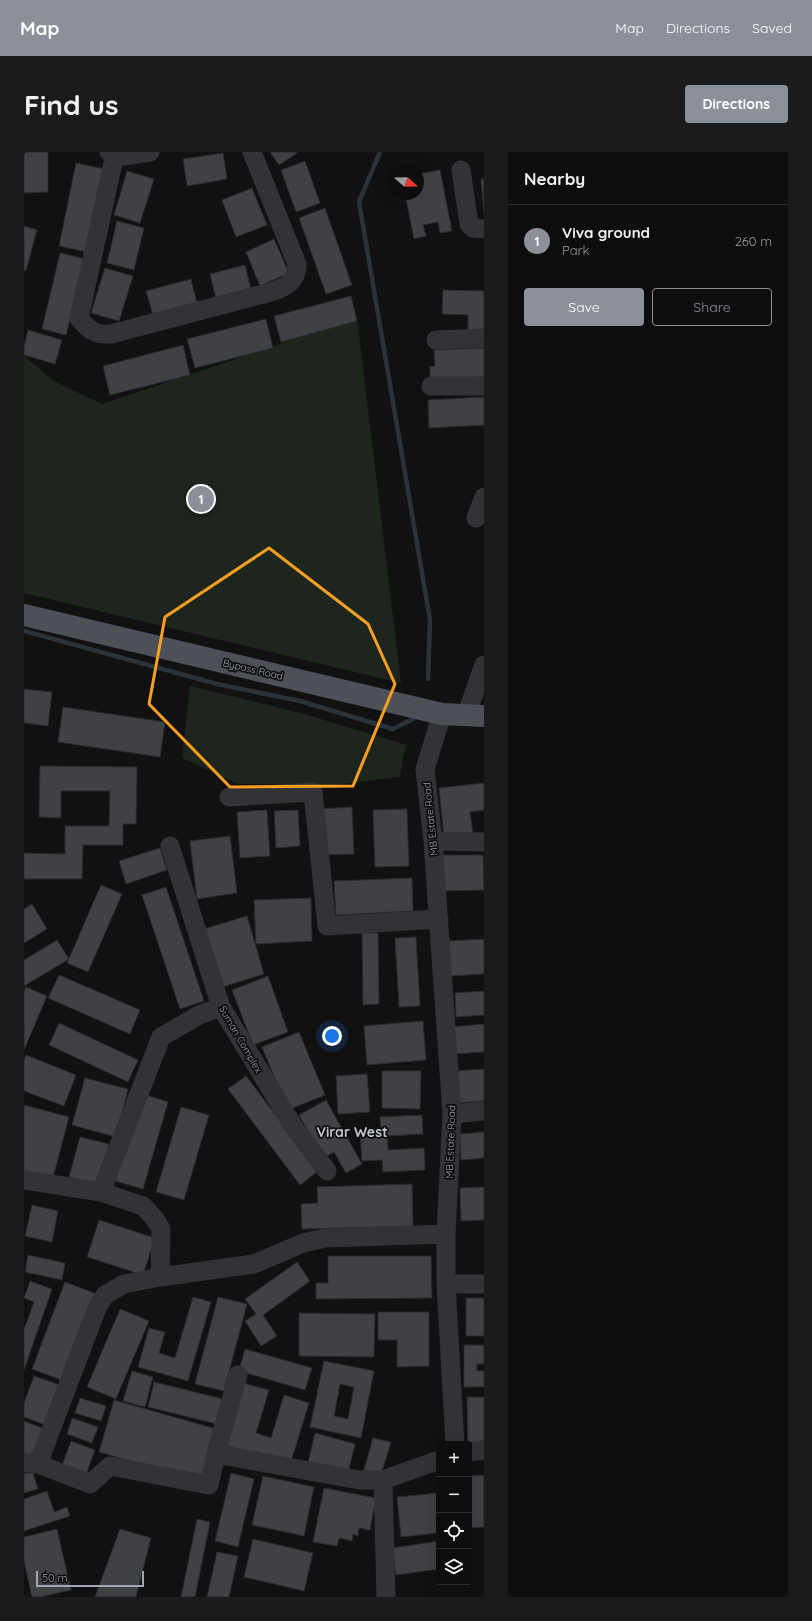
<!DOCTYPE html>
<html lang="en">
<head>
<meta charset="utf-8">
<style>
	body { margin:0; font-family:Quicksand,sans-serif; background:#1b1b1c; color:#f1f3f6 }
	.controls { position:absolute; right:12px; bottom:12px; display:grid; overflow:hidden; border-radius:4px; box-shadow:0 4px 16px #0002 }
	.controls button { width:36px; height:36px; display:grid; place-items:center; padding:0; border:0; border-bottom:1px solid #2d2d2e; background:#0d0d0e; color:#f1f3f6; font:20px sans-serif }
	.compass { position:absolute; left:364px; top:12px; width:36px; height:36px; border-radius:50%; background:#0d0d0e; box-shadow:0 4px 16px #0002; rotate:110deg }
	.scale { position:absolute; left:12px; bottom:10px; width:108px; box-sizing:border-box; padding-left:4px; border:2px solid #a1a8b4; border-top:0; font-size:11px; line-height:14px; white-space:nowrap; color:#a1a8b4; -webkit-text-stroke:3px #0c0c0d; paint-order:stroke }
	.you { position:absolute; left:308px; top:884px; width:14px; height:14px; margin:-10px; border:3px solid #fff; border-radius:50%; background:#1a73e8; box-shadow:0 0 0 6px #1a73e833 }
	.badge { display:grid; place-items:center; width:26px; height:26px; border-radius:50%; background:#8c9099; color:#fff; font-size:13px; font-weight:700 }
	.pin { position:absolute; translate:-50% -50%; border:2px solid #fff; box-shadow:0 1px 4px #0006 }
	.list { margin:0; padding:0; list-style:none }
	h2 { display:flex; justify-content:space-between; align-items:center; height:52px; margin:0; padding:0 16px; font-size:17px }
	h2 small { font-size:13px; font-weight:400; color:#9a9c9e }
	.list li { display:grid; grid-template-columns:26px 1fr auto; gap:12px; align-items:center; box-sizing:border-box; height:72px; padding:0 16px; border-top:1px solid #2d2d2e }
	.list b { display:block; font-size:15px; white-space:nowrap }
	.list p { margin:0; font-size:13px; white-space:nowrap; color:#9a9c9e }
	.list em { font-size:13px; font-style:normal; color:#9a9c9e }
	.actions { display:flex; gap:8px; padding:12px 16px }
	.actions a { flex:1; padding:9px 0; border:1px solid #8c9099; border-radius:4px; text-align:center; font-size:14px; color:#8c9099 }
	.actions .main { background:#8c9099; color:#fff }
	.icon { flex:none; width:22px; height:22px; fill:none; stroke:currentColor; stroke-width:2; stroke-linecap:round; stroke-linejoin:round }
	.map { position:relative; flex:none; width:460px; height:1445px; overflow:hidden; border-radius:4px }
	header { display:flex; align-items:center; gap:24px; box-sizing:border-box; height:56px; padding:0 20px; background:#8c9099; color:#fff }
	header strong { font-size:19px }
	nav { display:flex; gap:22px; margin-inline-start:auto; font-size:14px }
	.intro { display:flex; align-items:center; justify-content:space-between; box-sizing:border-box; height:96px; padding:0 24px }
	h1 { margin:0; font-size:28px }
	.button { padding:10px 18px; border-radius:4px; background:#8c9099; color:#fff; font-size:14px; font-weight:700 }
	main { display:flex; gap:24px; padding:0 24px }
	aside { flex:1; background:#0d0d0e; border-radius:4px; box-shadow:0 4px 16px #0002 }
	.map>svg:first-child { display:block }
	.green { fill:#1d251d }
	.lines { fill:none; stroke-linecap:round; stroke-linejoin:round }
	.stream { stroke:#293338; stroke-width:4.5 }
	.building { fill:#404145; stroke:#2b2b2e; fill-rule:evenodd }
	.minor { stroke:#323337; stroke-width:19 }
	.major { stroke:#4d5057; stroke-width:22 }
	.marked { fill:none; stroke:#f99f21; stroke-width:3; stroke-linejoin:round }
	.labels { text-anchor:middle; stroke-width:3.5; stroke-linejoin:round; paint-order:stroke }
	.street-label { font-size:10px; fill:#a1a8b4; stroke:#0c0c0d }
	.district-label { font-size:14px; font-weight:bold; fill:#c2c7d0; stroke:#0c0c0d }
</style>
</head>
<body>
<header>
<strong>Map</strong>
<nav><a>Map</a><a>Directions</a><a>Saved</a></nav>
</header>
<div class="intro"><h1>Find us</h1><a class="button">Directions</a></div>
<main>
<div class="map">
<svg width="460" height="1445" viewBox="0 0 460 1445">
	<rect width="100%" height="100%" fill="#111112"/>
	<path class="green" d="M333,166L377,531L0,441V204L30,229L78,252Z
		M166,534L277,561L383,593L379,606L376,625L310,633L214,632L158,606Z"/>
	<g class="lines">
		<path class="stream" d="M356,0L335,50L406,468L404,527
			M0,479L193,532L276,549L369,577L389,567"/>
	</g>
	<path class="building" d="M0,0H24V40L0,41Z
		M246,0H273V1L255,13Z
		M199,1L203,27L163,34L159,7Z
		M281,9L296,51L272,60L257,18Z
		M52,11L85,18L68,101L35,94Z
		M416,18L428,79L416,81L414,70L399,73L402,84L390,87L381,42H394V22Z
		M103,19L130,27L116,71L90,63Z
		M457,27H460V62Z
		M228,36L243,73L212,85L198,48Z
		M301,56L328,133L302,142L275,66Z
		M93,69L120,76L110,118L83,111Z
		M0,74L13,78L2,119L0,118Z
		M250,87L265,121L236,134L222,100Z
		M36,101L61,107L42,183L18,177Z
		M221,113L228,142L193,151L186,122Z
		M81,116L109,124L95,169L67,161Z
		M167,127L174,156L130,167L122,139Z
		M419,138L460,139V185H444V163L418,162Z
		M327,144L333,169L257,190L250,164Z
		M242,167L249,196L171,216L163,187Z
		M4,178L38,188L31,212L0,203V194Z
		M159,193L166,223L86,243L79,214Z
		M460,196V225L406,228V215L411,214L410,198Z
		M460,245V273L405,276L404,248Z
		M0,537L28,540L24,574L0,571Z
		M39,555L141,570L136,605L34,590Z
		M16,614L113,615L112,672H99V693H59L58,727H0V701L41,702V674H85L86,639H37V666L15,665Z
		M460,631V658L446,660L449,682L420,685L415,636Z
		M328,655L330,702L297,703L295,657Z
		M383,657L385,714L351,715L349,658Z
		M243,658L246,704L216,706L213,660Z
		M274,658L276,694L252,696L250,659Z
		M206,684L213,741L173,747L166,689Z
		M136,696L143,718L102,732L95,709Z
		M417,703H459L460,738L417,739Z
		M388,726L389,759L312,763L310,729Z
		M77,733L98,742L64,820L43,811Z
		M142,735L180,849L156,857L118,743Z
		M287,746L288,789L232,792L230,748Z
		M8,752L23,777L0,791V757Z
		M223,764L240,822L198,835L180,777Z
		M338,781H354L355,852L339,853Z
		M392,785L396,854L375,855L371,786Z
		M460,787V822L426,824L424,789Z
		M33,788L45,807L0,834V808Z
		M35,823L116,858L106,882L24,846Z
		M244,824L264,880L229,893L208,838Z
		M2,835L23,844L0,898V839Z
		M460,839V863L432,865L431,841Z
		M399,869L402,908L343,913L340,874Z
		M35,871L114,908L104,930L25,893Z
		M460,872V900L428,902L426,875Z
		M275,880L301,943L264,958L238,895Z
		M2,903L52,923L40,954L0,939V908Z
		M460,917V949L432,951L430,919Z
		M358,919H397L396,957L358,956Z
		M343,922L346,960L314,962L312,924Z
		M222,924L294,1019L276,1033L204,937Z
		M61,926L104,937L92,985L48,973Z
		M116,941L144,950L119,1037L91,1029Z
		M302,948L338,1012L322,1021L310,1000L299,1006L275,963Z
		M0,953L45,965L28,1029L0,1022Z
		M157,955L185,963L160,1048L132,1040Z
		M398,963L399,982L363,984L364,998L400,996L401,1018L359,1020L358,1008L338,1009L336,979L357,978L356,965Z
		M460,980V1006L437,1008L436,982Z
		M56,985L85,992L75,1033L45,1025Z
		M388,1032L389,1074L278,1077L277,1052L294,1051L293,1035Z
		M460,1035V1068L437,1069L436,1036Z
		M8,1053L34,1059L28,1090L1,1084Z
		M75,1068L131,1086L119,1123L63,1105Z
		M4,1103L41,1111L38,1128L1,1120Z
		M304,1104H407L408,1146L292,1147V1131H304Z
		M273,1110L286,1129L239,1163L253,1184L237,1194L221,1169L232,1162L221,1147Z
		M6,1129L28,1137L0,1218V1175H1L10,1150L0,1146Z
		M41,1130L75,1143L43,1230L8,1217Z
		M169,1145L187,1150L164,1229L114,1215L125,1176L141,1180L135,1201L151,1206Z
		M194,1145L223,1152L200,1239L171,1232Z
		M442,1146H460V1184H442Z
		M96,1157L125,1169L92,1247L63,1235Z
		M354,1160H405V1214L373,1215V1188H354Z
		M275,1161L351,1162L350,1205L275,1204Z
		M440,1193H460V1212H453V1219H460V1235H440Z
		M221,1197L288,1216L281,1238L215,1219Z
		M300,1209L350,1219L337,1286L286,1275ZM316,1232L330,1235L324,1267L310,1264Z
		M108,1219L129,1225L121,1255L99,1249Z
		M10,1224L36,1233L22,1273L0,1265V1251Z
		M130,1230L203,1248L197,1273L124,1255Z
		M219,1231L245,1238L232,1281L247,1286L260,1243L285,1251L266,1313L200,1293Z
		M443,1245H460V1290L444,1291Z
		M56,1246L82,1254L77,1269L51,1261Z
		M90,1248L192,1277L176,1329L75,1300Z
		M48,1266L74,1275L68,1291L43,1282Z
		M0,1269L21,1277L9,1308L0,1304Z
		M291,1281L331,1292L324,1321L284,1311Z
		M349,1286L367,1290L356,1326L339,1321Z
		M47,1289L71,1298L62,1323L38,1314Z
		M0,1321H9L14,1337L0,1341Z
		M207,1321L230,1327L214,1395L191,1389Z
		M460,1323V1375L445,1376V1324Z
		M239,1324L290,1335L280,1384L228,1373Z
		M300,1336L352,1346L346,1378L335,1376L334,1384L329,1382L328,1389L315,1386L313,1394L289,1390Z
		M23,1339L30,1360L43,1355L46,1364L0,1379V1347Z
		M415,1341V1381L377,1385L373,1345Z
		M173,1367L186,1370L171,1445H157Z
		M33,1377L47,1438L17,1445H8L0,1409V1385Z
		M96,1377L127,1386L112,1445H71Z
		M229,1387L289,1401L280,1439L220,1425Z
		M415,1389V1417L372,1423L368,1396Z
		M193,1400L214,1404L205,1445H183Z"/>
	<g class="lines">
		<path class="minor" d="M85,0L100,4L126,0
			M91,2L55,166C66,179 71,183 87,182L247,140C262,135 273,130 273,112L228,0
			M437,18L445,72L449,76L460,77
			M412,188L460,186
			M407,234H460
			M452,366L460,345
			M418,562L401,617L409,689L428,962L422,1082V1132L431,1292
			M442,564L460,513
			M205,645L289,640L303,774L415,767
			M409,689L460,690
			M146,694L197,855L271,977L303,1019
			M428,962L460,959
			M0,1028L77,1040L119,1054L131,1067L137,1077L136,1125
			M77,1040L137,885L175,863L197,855
			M422,1132H460
			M445,1300L460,1298
			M192,1302L214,1223
			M0,1310L14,1312L66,1332L86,1314L185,1333L192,1302L335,1328H359L415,1308
			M14,1312L73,1156L81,1143L100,1132L136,1125L230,1112L279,1091L301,1086L422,1082
			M359,1328L362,1445"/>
		<path class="major" d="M0,463L418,562L460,564"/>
	</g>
	<path class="marked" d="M245,396L344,472L371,532L329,634L206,635L125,552L141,465Z"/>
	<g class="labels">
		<g class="street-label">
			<text transform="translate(229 517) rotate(13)" y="4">Bypass Road</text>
			<text transform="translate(406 667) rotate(-96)" y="4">MB Estate Road</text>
			<text transform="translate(217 887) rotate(60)" y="4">Suman Complex</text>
			<text transform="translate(426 990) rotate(-88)" y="4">MB Estate Road</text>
		</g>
		<g class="district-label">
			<text x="328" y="985">Virar West</text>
		</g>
	</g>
</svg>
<div class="controls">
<button>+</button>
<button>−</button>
<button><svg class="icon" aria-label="locate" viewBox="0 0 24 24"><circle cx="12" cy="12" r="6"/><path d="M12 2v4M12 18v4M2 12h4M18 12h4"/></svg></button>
<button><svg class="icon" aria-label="layers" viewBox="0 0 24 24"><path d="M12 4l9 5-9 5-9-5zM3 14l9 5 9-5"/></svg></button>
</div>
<svg class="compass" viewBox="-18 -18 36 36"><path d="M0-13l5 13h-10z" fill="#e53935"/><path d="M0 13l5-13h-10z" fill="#9a9c9e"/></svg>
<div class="scale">50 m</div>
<div class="you"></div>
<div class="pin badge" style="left:177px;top:347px">1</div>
</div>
<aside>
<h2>Nearby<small></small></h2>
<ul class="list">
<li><span class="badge">1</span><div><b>Viva ground</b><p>Park</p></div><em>260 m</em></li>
</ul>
<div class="actions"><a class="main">Save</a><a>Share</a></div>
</aside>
</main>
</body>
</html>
